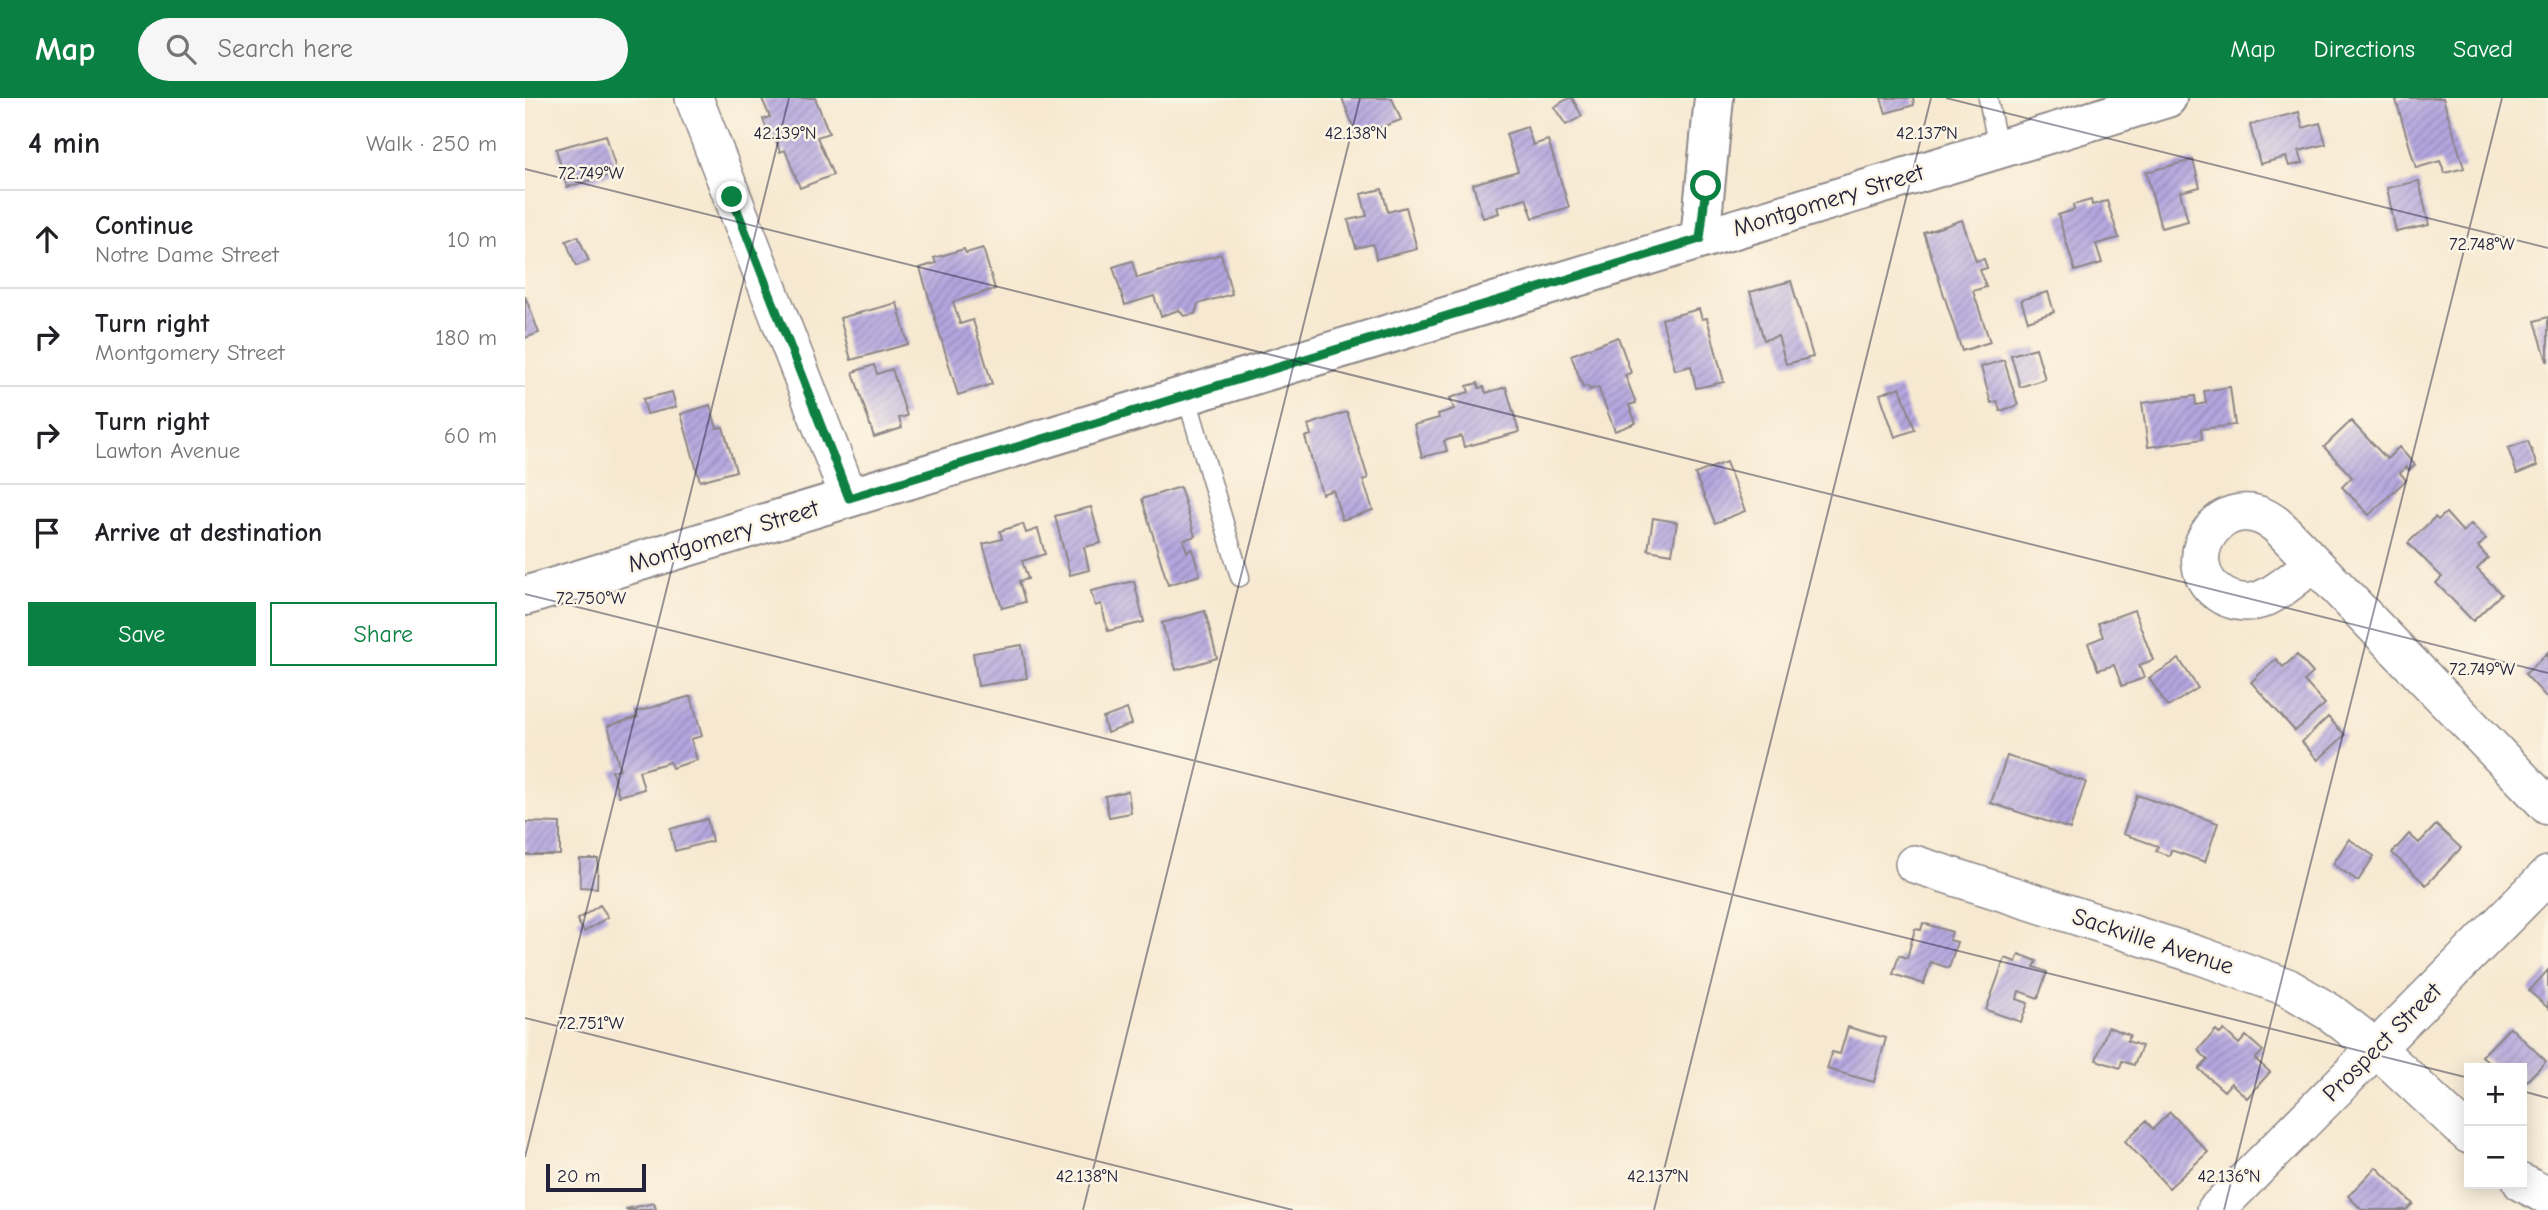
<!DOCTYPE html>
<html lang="en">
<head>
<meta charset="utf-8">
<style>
	body { margin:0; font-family:"Comic Neue",sans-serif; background:#f6f6f6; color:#202124 }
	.controls { position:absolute; right:21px; bottom:21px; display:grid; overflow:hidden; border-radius:0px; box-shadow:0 4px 18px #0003 }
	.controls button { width:63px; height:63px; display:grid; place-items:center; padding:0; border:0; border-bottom:2px solid #e0e0e0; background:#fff; color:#202124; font:35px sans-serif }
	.scale { position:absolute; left:21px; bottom:18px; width:100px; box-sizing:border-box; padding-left:7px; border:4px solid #22223b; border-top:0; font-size:19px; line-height:24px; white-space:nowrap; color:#22223b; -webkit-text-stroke:5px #fcf5e5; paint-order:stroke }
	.stop { position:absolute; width:21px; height:21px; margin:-16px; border:5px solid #0b8043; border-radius:50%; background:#fff }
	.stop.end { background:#0b8043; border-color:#fff; box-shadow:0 2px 7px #0008 }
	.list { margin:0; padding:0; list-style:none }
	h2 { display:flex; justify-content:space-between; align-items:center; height:91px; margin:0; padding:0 28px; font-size:30px }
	h2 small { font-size:23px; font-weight:400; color:#757577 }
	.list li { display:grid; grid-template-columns:46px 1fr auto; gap:21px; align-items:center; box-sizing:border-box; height:98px; padding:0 28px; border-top:2px solid #e0e0e0 }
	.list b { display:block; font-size:26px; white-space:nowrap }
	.list p { margin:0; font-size:23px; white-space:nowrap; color:#757577 }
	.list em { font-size:23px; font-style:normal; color:#757577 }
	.actions { display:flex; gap:14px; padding:21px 28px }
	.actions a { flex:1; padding:16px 0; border:2px solid #0b8043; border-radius:0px; text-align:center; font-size:24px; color:#0b8043 }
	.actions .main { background:#0b8043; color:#fff }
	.icon { flex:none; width:38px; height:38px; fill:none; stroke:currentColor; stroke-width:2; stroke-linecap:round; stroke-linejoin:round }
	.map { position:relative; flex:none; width:2023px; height:1112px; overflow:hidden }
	header { display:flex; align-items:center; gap:42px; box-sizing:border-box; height:98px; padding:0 35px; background:#0b8043; color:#fff }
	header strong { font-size:33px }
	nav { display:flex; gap:38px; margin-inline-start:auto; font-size:24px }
	.search { width:490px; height:63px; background:#f6f6f6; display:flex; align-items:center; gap:18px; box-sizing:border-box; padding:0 24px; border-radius:38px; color:#757577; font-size:26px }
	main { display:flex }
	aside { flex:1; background:#fff }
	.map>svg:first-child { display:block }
	.building { fill:url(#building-hatch) }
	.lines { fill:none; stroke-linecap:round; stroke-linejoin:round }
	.lane-casing { stroke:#8c8686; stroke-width:21 }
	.street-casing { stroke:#8c8686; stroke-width:40 }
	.secondary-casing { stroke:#8c8686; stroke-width:42 }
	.lane { stroke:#fff; stroke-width:18 }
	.street { stroke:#fff; stroke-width:37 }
	.secondary { stroke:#fff; stroke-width:38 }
	.route { stroke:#0b8043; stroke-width:9 }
	.ticks { fill:none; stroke:#22223b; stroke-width:2; stroke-opacity:0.45 }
	.labels { text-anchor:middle; stroke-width:5; stroke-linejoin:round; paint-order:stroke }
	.street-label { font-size:24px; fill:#22223b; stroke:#fcf5e5 }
	.ticks-label { font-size:18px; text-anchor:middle; fill:#22223b; stroke:#fcf5e5; stroke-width:5; stroke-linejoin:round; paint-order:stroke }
</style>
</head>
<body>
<header>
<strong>Map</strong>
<div class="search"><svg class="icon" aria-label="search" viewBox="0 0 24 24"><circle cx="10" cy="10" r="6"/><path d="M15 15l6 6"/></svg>Search here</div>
<nav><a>Map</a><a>Directions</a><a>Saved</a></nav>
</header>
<main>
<aside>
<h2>4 min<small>Walk · 250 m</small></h2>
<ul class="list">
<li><svg class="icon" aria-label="ahead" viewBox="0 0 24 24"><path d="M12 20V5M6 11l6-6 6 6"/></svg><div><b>Continue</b><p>Notre Dame Street</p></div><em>10 m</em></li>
<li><svg class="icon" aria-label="right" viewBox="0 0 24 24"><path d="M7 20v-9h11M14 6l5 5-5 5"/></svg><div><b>Turn right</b><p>Montgomery Street</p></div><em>180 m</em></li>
<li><svg class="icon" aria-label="right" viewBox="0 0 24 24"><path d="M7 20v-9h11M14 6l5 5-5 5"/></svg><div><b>Turn right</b><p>Lawton Avenue</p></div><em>60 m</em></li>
<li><svg class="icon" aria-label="arrive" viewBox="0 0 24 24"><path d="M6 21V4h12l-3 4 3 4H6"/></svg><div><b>Arrive at destination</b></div></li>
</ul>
<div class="actions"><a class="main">Save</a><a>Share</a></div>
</aside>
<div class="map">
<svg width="2023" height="1112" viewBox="0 0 2023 1112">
	<defs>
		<pattern id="building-hatch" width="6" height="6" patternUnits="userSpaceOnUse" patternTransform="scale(1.75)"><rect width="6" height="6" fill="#b4a6df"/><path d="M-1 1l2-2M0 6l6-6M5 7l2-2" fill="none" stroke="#9287b6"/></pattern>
	</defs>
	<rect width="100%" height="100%" fill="#fcf5e5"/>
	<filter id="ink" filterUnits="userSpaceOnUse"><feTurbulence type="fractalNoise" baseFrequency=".0143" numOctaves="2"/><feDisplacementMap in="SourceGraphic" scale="14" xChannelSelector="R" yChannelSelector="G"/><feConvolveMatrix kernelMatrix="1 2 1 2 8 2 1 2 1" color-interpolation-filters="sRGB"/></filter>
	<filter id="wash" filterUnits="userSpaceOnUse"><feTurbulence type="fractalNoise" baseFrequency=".00686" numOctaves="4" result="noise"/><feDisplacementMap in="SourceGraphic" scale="28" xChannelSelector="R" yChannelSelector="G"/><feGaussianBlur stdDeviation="1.57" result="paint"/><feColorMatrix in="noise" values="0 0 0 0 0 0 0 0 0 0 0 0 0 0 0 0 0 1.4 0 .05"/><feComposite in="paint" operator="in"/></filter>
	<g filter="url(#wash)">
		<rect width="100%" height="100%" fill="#f7e9d1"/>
		<g id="blocks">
			<path class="building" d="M241,0H290L304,35L292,39L308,77L275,90L260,52L255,54L250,39L245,41L238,21L245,19L237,1Z
				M817,0H867L876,22L832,38Z
				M1044,0H1047L1057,18L1041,27L1029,9Z
				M1356,0H1388L1389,7L1361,15Z
				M1876,0H1918L1939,70L1920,75L1915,63L1891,70L1871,2Z
				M1774,14L1778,30L1795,25L1801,46L1774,53L1778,65L1764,68L1761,59L1735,66L1725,27Z
				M1002,29L1008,47L1023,42L1044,109L1008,120L1001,100L972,109L974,115L958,120L948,86L993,73L981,36Z
				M81,37L92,75L42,89L31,51Z
				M1668,62L1675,89L1655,94L1663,123L1636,130L1621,74Z
				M1894,83L1904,127L1871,134L1862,90Z
				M857,91L863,114L881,109L892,151L851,161L848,146L831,150L823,122L842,118L836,96Z
				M1566,102L1567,107L1582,103L1594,140L1571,146L1577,165L1550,173L1533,117L1549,112L1548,107Z
				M1437,122L1451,163L1459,161L1462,170L1455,172L1461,189L1448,193L1465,244L1437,253L1399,135Z
				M53,138L64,163L51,168L41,143Z
				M458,150L470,191L428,204L435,226L448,222L467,286L433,297L395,170L411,165L409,160L439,151L441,155Z
				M696,156L707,196L673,206L670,216L659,218L654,212L636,218L629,198L600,207L588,169L607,163L612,180Z
				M1266,183L1288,259L1261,266L1253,238L1239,242L1225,194Z
				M1523,194L1529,214L1503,223L1496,202Z
				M0,198L14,235L0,240Z
				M372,205L383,246L326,262L315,220Z
				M1174,211L1177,221L1182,220L1199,284L1171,290L1166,268L1150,272L1137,221Z
				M2023,219V263H2022L2010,223Z
				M1093,239L1106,275L1100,277L1111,305L1104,307L1111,325L1090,333L1073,289L1065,292L1063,288L1058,289L1046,257Z
				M1511,250L1520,281L1495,289L1486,257Z
				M1479,262L1493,307L1475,313L1472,303L1466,305L1456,269Z
				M349,267L352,276L367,271L382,318L374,320L377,330L349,339L328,274Z
				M953,285L954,290L959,289L961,295L981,289L994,334L939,349L936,338L919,343L922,353L897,359L889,327L914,320L913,316L929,311L925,300L944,294L942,288Z
				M1375,289L1390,332L1370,339L1355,296Z
				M1705,289L1710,327L1676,331L1677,341L1623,349L1617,305L1670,298L1671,307L1681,305L1679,293Z
				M147,294L151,309L122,316L118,301Z
				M185,307L192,330L198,329L211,373L175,383L156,316Z
				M822,314L843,380L838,382L848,412L817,422L808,392L797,396L780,339L786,337L783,327Z
				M1826,323L1862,361L1874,349L1890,367L1884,372L1881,369L1875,375L1881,382L1844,417L1817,389L1827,379L1799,349Z
				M2003,343L2012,368L1992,376L1983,350Z
				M1201,364L1220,413L1190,425L1170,376Z
				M655,389L670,438L658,442L662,453L667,451L675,477L643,487L617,401Z
				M566,409L576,445L559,449L564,472L545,477L530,418Z
				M1921,415L1938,434L1946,426L1961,441L1953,449L1963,460L1952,471L1976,496L1948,523L1911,485L1917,479L1883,445L1910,419L1913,422Z
				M1128,420L1152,424L1147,456L1123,452Z
				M498,426L501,435L513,431L520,456L497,463L503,481L494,483L500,504L477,510L458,446L477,441L475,433Z
				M609,483L619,524L583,533L576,506L570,508L566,493Z
				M1609,512L1628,562L1614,567L1619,580L1597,588L1589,567L1573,572L1563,545L1578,539L1573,525Z
				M680,513L692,560L651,572L637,525Z
				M497,547L502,580L453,588L448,555Z
				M2023,554V601L2000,576Z
				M1772,557L1788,575L1779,583L1800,606L1770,633L1726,584L1751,561L1758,569Z
				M1654,561L1673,590L1643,609L1624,580Z
				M166,598L177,638L166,641L172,662L147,670L145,664L114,673L119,691L94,698L87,673L95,671L83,628L113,619L111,614Z
				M602,611L607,626L582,635L578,620Z
				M1803,619L1820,637L1793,662L1777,644Z
				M1482,658L1561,684L1545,731L1466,705Z
				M603,693L606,715L584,719L580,698Z
				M1612,697L1693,725L1680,764L1646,752L1644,758L1631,753L1633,748L1598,736Z
				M182,721L187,743L150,753L145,731Z
				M0,724L35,725V757H0Z
				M1911,727L1936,750L1901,787L1867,755L1884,736L1894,745Z
				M1824,741L1849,758L1833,783L1808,766Z
				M55,761H73L72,790L55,789Z
				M75,807L83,819L59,834L52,822Z
				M1398,825L1427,834L1424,842L1432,844L1424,870L1406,864L1399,886L1368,876L1374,857L1382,860L1390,831L1396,832Z
				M1494,856L1512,863L1509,869L1522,874L1513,900L1494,893L1492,901L1503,905L1496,924L1461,912L1480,860L1491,864Z
				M2023,872V910L2004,893Z
				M1323,929L1361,940L1349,984L1302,971L1307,954L1315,956Z
				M1583,929L1605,937L1602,943L1617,948L1609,967L1597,963L1595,970L1571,962Z
				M1985,929L2021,963L1997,988V970H1970L1957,958Z
				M1691,932L1695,936L1699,932L1714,946L1721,938L1738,953L1730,961L1745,974L1722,1000L1706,985L1699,993L1674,971L1683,962L1673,952Z
				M1645,1014L1683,1054L1644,1090L1600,1043L1621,1023L1628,1031Z
				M1851,1069L1888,1106L1881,1112H1837L1823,1098Z
				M129,1105L131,1112H101V1111Z"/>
		</g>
	</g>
	<g filter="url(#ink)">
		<use href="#blocks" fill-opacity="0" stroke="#8c8686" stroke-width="2"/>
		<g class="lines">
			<defs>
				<path id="lane" d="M1463,0L1473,51
					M661,297L715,479"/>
				<path id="street" d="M169,0L324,399
					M1789,465C1773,477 1754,495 1735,502C1723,506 1709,504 1698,498C1642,465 1702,379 1756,431L2023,708
					M1389,766L1676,858L1762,889L1806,915L1851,950L1944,1037
					M1997,1085L2023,1098
					M1691,1112L2023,777"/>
				<path id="secondary" d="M1175,141L1189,0
					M0,498L1642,0"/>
			</defs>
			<use href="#lane" class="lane-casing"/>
			<use href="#street" class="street-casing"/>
			<use href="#secondary" class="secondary-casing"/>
			<use href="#lane" class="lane"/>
			<use href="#street" class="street"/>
			<use href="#secondary" class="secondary"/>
		</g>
	</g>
	<g class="lines" filter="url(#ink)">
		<path class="route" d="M207,99L324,400L1175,141L1181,88"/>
	</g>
	<path class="ticks" d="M1421,0L2023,150M0,71L2023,575M0,496L1944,980M0,920L768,1112M1997,993L2023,1000M0,1059L264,0M558,1112L835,0M1129,1112L1406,0M1699,1112L1977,0"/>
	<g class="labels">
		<g class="street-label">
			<text transform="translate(1303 102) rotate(-17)" y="8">Montgomery Street</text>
			<text transform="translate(198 438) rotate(-17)" y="8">Montgomery Street</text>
			<text transform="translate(1628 843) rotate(18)" y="8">Sackville Avenue</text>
			<text transform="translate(1857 944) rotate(-45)" y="8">Prospect Street</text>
		</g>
	</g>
	<g class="ticks-label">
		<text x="260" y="41">42.139°N</text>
		<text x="831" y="41">42.138°N</text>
		<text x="1402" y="41">42.137°N</text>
		<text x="66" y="81">72.749°W</text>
		<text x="1957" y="152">72.748°W</text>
		<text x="66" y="506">72.750°W</text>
		<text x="1957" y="577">72.749°W</text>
		<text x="66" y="931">72.751°W</text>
		<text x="562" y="1084">42.138°N</text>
		<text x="1133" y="1084">42.137°N</text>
		<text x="1704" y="1084">42.136°N</text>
	</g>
</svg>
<div class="controls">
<button>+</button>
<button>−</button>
</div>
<div class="scale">20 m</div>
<div class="stop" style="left:1181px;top:88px"></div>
<div class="stop end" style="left:207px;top:99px"></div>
</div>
</main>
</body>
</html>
